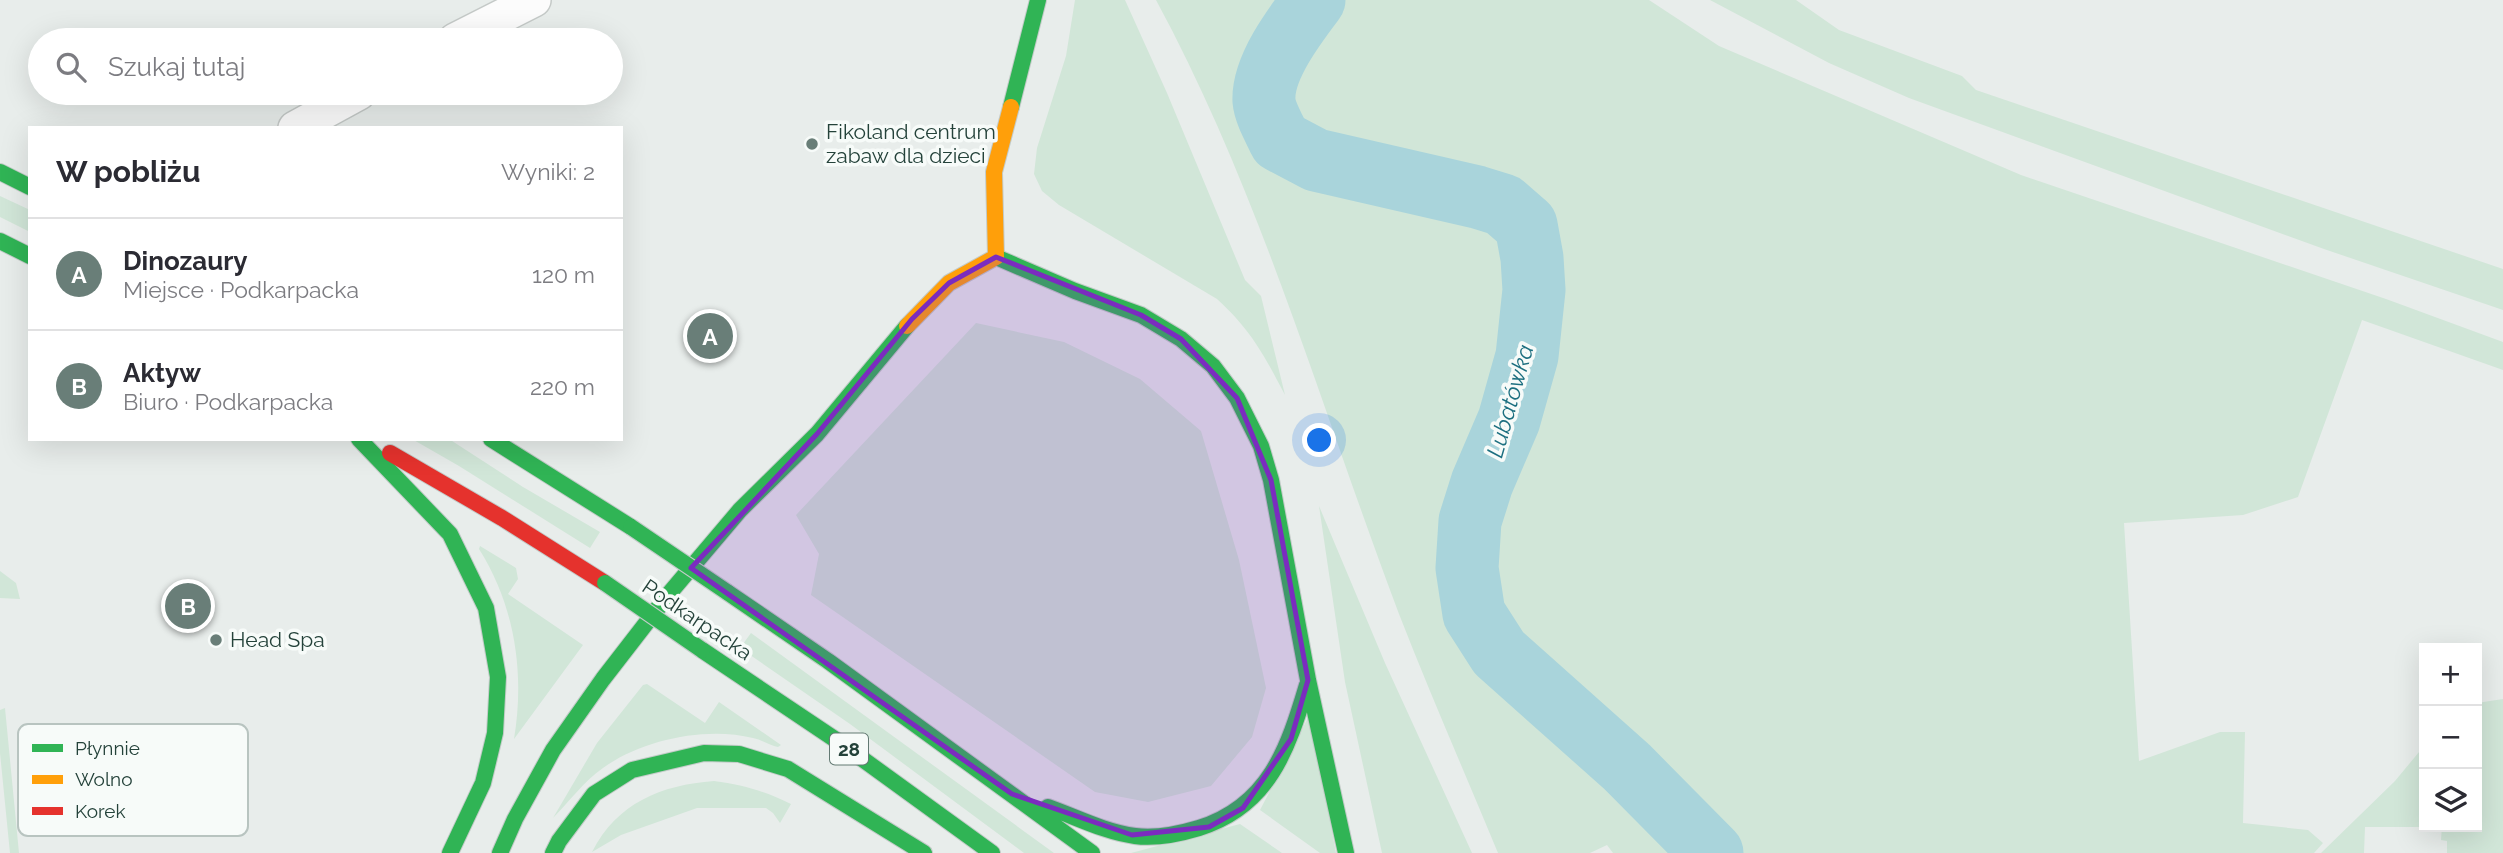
<!DOCTYPE html>
<html lang="pl">
<head>
<meta charset="utf-8">
<style>
	body { margin:0; font-family:Raleway,sans-serif; background:#f7f7f7; color:#2b2b33 }
	.controls { position:absolute; right:21px; bottom:21px; display:grid; overflow:hidden; border-radius:0px; box-shadow:0 7px 28px #0002 }
	.controls button { width:63px; height:63px; display:grid; place-items:center; padding:0; border:0; border-bottom:2px solid #e1e1e2; background:#fff; color:#2b2b33; font:35px sans-serif }
	.you { position:absolute; left:1320px; top:441px; width:24px; height:24px; margin:-18px; border:5px solid #fff; border-radius:50%; background:#1a73e8; box-shadow:0 0 0 10px #1a73e833 }
	.badge { display:grid; place-items:center; width:46px; height:46px; border-radius:50%; background:#697e78; color:#fff; font-size:23px; font-weight:700 }
	.pin { position:absolute; translate:-50% -50%; border:4px solid #fff; box-shadow:0 2px 7px #0006 }
	.list { margin:0; padding:0; list-style:none }
	h2 { display:flex; justify-content:space-between; align-items:center; height:91px; margin:0; padding:0 28px; font-size:30px }
	h2 small { font-size:23px; font-weight:400; color:#7c7c81 }
	.list li { display:grid; grid-template-columns:46px 1fr auto; gap:21px; align-items:center; box-sizing:border-box; height:112px; padding:0 28px; border-top:2px solid #e1e1e2 }
	.list b { display:block; font-size:26px; white-space:nowrap }
	.list p { margin:0; font-size:23px; white-space:nowrap; color:#7c7c81 }
	.list em { font-size:23px; font-style:normal; color:#7c7c81 }
	.icon { flex:none; width:38px; height:38px; fill:none; stroke:currentColor; stroke-width:2; stroke-linecap:round; stroke-linejoin:round }
	.map { position:relative; flex:none; width:2503px; height:853px; overflow:hidden }
	.search { position:absolute; background:#fff; box-shadow:0 7px 28px #0002; left:28px; top:28px; width:595px; height:77px; display:flex; align-items:center; gap:18px; box-sizing:border-box; padding:0 24px; border-radius:38px; color:#7c7c81; font-size:26px }
	.panel { position:absolute; background:#fff; box-shadow:0 7px 28px #0002; left:28px; top:126px; width:595px; height:315px; border-radius:0px }
	.map>svg:first-child { display:block }
	.green { fill:#d1e6d8 }
	.lines { fill:none; stroke-linecap:round; stroke-linejoin:round }
	.river { stroke:#a9d4db; stroke-width:63 }
	.street-casing { stroke:#c5cac8; stroke-width:36 }
	.fast-casing { stroke:#c3cbc8; stroke-width:18 }
	.slow-casing { stroke:#c3cbc8; stroke-width:18 }
	.jam-casing { stroke:#c3cbc8; stroke-width:18 }
	.street { stroke:#fcfcfc; stroke-width:33 }
	.fast { stroke:#30b455; stroke-width:16 }
	.slow { stroke:#ff9f0a; stroke-width:16 }
	.jam { stroke:#e5322d; stroke-width:16 }
	.fast-bridge-casing { stroke:#c3ccc9; stroke-width:18; stroke-linecap:butt }
	.fast-bridge { stroke:#30b455; stroke-width:16 }
	.marked { fill:#7b2cbf; fill-opacity:0.2; stroke:#7b2cbf; stroke-width:5; stroke-linejoin:round }
	.poi-dot { fill:#697e78; stroke:#f7fbf9; stroke-width:2.5 }
	.labels { text-anchor:middle; stroke-width:7; stroke-linejoin:round; paint-order:stroke }
	.shield { fill:#f7fbf9; stroke:#637a73; stroke-width:2 }
	.shield-label { font-size:19px; font-weight:bold; fill:#24423a }
	.poi-label { font-size:21px; fill:#24423a; stroke:#f7fbf9; text-anchor:start }
	.street-label { font-size:21px; fill:#24423a; stroke:#f7fbf9 }
	.water-label { font-size:23px; font-style:italic; fill:#1c6f80; stroke:#f7fbf9 }
	.key { fill:#f7fbf9; stroke:#b8c4c0; stroke-width:2 }
	.key-label { font-size:19px; fill:#24423a }
</style>
</head>
<body>
<div class="map">
<svg width="2503" height="853" viewBox="0 0 2503 853">
	<rect width="100%" height="100%" fill="#e8edeb"/>
	<path class="green" d="M1075,0H1125L1167,93L1245,280L1261,296L1285,395C1264,355 1251,330 1217,299L1059,205L1042,191L1034,174L1037,148L1066,56Z
		M1156,0H1649L1719,46L2021,175L2386,299L2503,342V370L2362,320L2298,497L2243,515L2124,523L2139,761L2220,732H2245L2243,823L2308,830L2323,843L2314,853H1613L1607,845L1590,853H1498C1465,773 1430,694 1399,614C1321,408 1261,194 1156,0Z
		M1710,0H1796L1839,30L1962,76L1976,90L2503,269V310L2324,249L1909,98L1829,63Z
		M0,196L30,210V232L0,217Z
		M976,323L1064,342L1140,379L1201,431L1239,560L1266,688L1252,737L1211,786L1148,802L1095,792L811,595L819,554L796,515Z
		M412,439H449L523,487L600,532L590,548L459,466Z
		M1319,506L1385,663L1472,853H1382L1345,682Z
		M480,546L516,568L518,579L508,594L583,645L514,739C525,673 515,606 479,549Z
		M0,571L16,583L20,599L0,598Z
		M751,633L1054,853H1024L850,724L740,648Z
		M647,684L705,723L719,702L781,745L778,747C770,745 762,740 753,738C706,726 641,740 603,768C584,781 569,802 553,818L597,743L643,685Z
		M2503,699V853H2447V841L2441,840L2442,827H2365L2364,853H2321L2395,781L2424,746V827H2477V703Z
		M5,708L19,853H10L0,753V710Z
		M1310,714L1336,853H1320L1260,810Z
		M714,781C743,785 765,791 791,804L780,823L773,813L766,808H697L621,835L592,852C617,803 661,785 714,781Z
		M1240,824L1282,853H1131Z"/>
	<g class="lines">
		<path class="river" d="M1314,0C1295,25 1262,68 1264,101C1265,113 1275,130 1280,141L1316,160L1477,197L1503,205L1526,225L1532,258L1534,290L1527,356L1509,420L1482,483L1470,521L1467,568L1474,614L1499,653L1627,767L1712,853"/>
		<defs>
			<path id="street" d="M455,40L534,0
				M295,128L359,93"/>
			<path id="fast" d="M1011,107L1038,0
				M0,172L30,187
				M0,241L30,256
				M996,257L1075,291L1141,315L1181,339L1213,366L1237,398L1261,446L1271,480L1308,680L1346,853
				M359,439L450,534L486,608L498,677L495,733L483,783L450,853
				M491,439L631,527
				M727,592L828,661L1092,853
				M702,650L839,742L992,853
				M1048,807C1076,817 1105,832 1135,836C1156,839 1179,834 1199,828C1269,806 1288,749 1307,685
				M500,853L515,819L553,750L603,679L668,595L740,510L817,434L907,326
				M553,853L559,841L594,794L632,770L704,753L739,754L788,769L924,853"/>
			<path id="slow" d="M907,326L949,283L996,257L994,172L1011,107"/>
			<path id="jam" d="M390,453L502,518L605,583"/>
		</defs>
		<use href="#street" class="street-casing"/>
		<use href="#fast" class="fast-casing"/>
		<use href="#slow" class="slow-casing"/>
		<use href="#jam" class="jam-casing"/>
		<use href="#street" class="street"/>
		<use href="#fast" class="fast"/>
		<use href="#slow" class="slow"/>
		<use href="#jam" class="jam"/>
		<defs>
			<path id="fast-bridge" d="M631,527L727,592
				M605,583L702,650"/>
		</defs>
		<use href="#fast-bridge" class="fast-bridge-casing"/>
		<use href="#fast-bridge" class="fast-bridge"/>
	</g>
	<path class="marked" d="M996,257L1141,315L1181,339L1237,398L1271,480L1308,680L1291,739L1243,808L1209,827L1132,835L1012,794L691,568L817,434L912,319L949,283Z"/>
	<g class="poi-dot">
		<circle cx="812" cy="144" r="7"/>
		<circle cx="216" cy="640" r="7"/>
	</g>
	<g class="labels">
		<rect class="shield" x="830" y="733.5" width="38" height="31" rx="5"/>
		<g class="shield-label">
			<text x="849" y="756">28</text>
		</g>
		<g class="poi-label">
			<text x="826" y="139">Fikoland centrum<tspan x="826" dy="24">zabaw dla dzieci</tspan></text>
			<text x="230" y="647">Head Spa</text>
		</g>
		<g class="street-label">
			<text transform="translate(697 620) rotate(34)" y="7">Podkarpacka</text>
		</g>
		<g class="water-label">
			<text transform="translate(1510 401) rotate(-74)" y="8">Lubatówka</text>
		</g>
	</g>
	<rect x="18" y="724" width="230" height="112" rx="10" class="key"/>
	<rect x="32" y="744" width="31" height="8" fill="#30b455"/>
	<rect x="32" y="775" width="31" height="9" fill="#ff9f0a"/>
	<rect x="32" y="807" width="31" height="8" fill="#e5322d"/>
	<g class="key-label">
		<text x="75" y="755">Płynnie</text>
		<text x="75" y="786">Wolno</text>
		<text x="75" y="818">Korek</text>
	</g>
</svg>
<div class="controls">
<button>+</button>
<button>−</button>
<button><svg class="icon" aria-label="layers" viewBox="0 0 24 24"><path d="M12 4l9 5-9 5-9-5zM3 14l9 5 9-5"/></svg></button>
</div>
<div class="you"></div>
<div class="pin badge" style="left:710px;top:336px">A</div>
<div class="pin badge" style="left:188px;top:606px">B</div>
<div class="search"><svg class="icon" aria-label="search" viewBox="0 0 24 24"><circle cx="10" cy="10" r="6"/><path d="M15 15l6 6"/></svg>Szukaj tutaj</div>
<section class="panel">
<h2>W pobliżu<small>Wyniki: 2</small></h2>
<ul class="list">
<li><span class="badge">A</span><div><b>Dinozaury</b><p>Miejsce · Podkarpacka</p></div><em>120 m</em></li>
<li><span class="badge">B</span><div><b>Aktyw</b><p>Biuro · Podkarpacka</p></div><em>220 m</em></li>
</ul>
</section>
</div>
</body>
</html>
